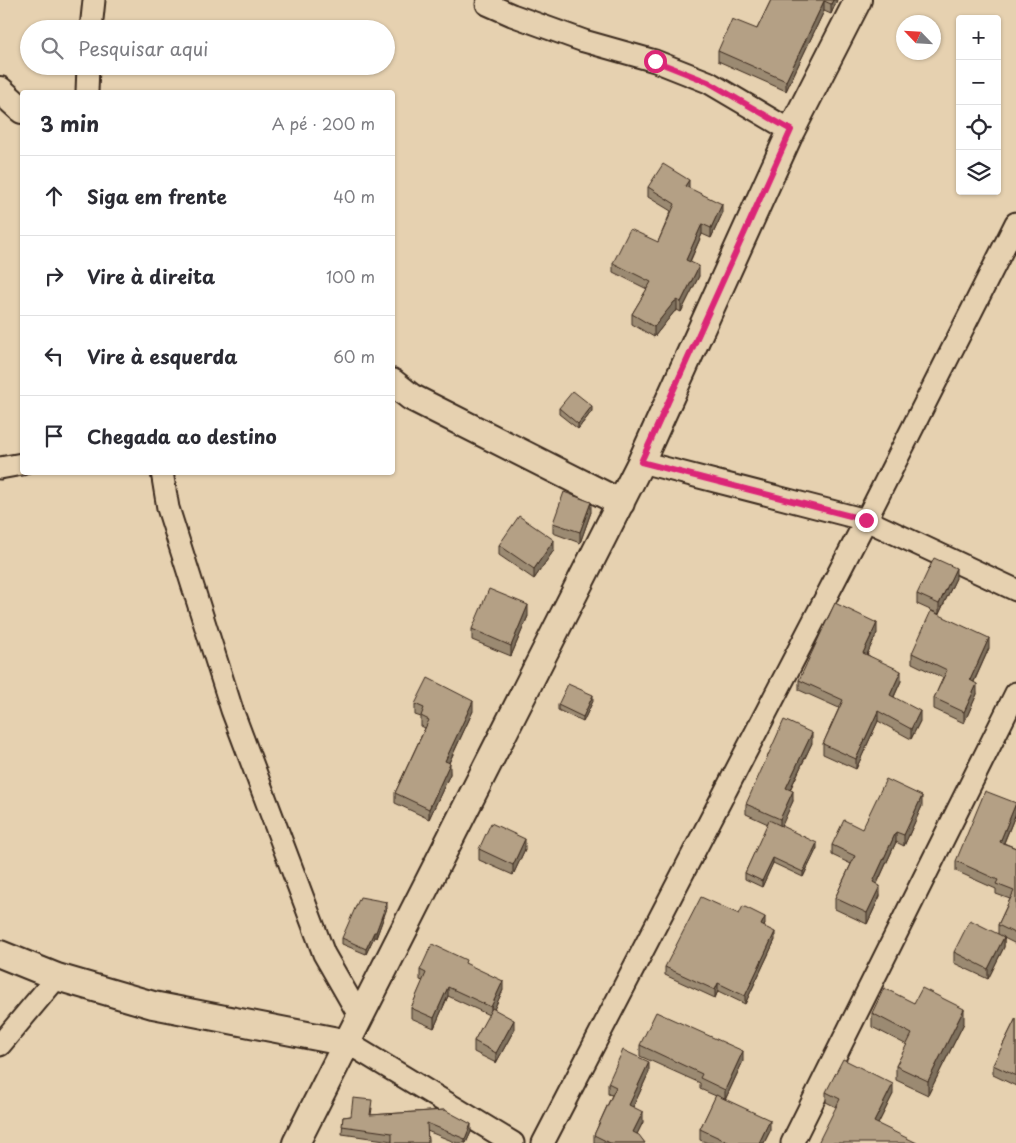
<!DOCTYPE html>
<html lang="pt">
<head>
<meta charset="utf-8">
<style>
	body { margin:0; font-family:"Playpen Sans",sans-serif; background:#f2f2f3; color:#2b2b33 }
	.controls { position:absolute; right:15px; top:15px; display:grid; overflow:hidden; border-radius:5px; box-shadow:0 1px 4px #0004 }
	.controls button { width:45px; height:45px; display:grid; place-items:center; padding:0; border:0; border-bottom:1px solid #e1e1e2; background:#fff; color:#2b2b33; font:25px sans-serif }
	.compass { position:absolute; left:896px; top:15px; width:45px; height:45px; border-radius:50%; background:#fff; box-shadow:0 1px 4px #0004; rotate:295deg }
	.stop { position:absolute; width:15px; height:15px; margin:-11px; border:4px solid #db2777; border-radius:50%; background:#fff }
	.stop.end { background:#db2777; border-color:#fff; box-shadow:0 1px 5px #0008 }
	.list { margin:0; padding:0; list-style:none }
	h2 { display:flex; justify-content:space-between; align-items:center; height:65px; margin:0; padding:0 20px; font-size:21px }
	h2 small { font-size:16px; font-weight:400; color:#7c7c81 }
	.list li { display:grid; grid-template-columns:32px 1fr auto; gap:15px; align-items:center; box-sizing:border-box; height:80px; padding:0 20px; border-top:1px solid #e1e1e2 }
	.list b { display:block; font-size:19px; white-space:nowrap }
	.list em { font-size:16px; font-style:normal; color:#7c7c81 }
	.icon { flex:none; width:28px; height:28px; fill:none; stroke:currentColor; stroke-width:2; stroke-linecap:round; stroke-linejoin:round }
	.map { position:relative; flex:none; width:1016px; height:1143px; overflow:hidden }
	.search { position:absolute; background:#fff; box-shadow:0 1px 4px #0004; left:20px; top:20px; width:375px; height:55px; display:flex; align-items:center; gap:12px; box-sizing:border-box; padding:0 18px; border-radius:28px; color:#7c7c81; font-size:19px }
	.panel { position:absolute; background:#fff; box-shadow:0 1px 4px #0004; left:20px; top:90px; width:375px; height:385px; border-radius:5px }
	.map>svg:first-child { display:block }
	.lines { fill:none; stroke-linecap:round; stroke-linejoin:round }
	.minor-casing { stroke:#3b2a1e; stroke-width:25 }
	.tertiary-casing { stroke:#3b2a1e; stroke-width:30 }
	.minor { stroke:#e6d1b0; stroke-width:21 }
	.tertiary { stroke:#e6d1b0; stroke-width:26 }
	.wall { fill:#9b8a72; stroke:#3b2a1e }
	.shaded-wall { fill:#7e705d; stroke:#3b2a1e }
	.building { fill:#b4a085; stroke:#3b2a1e }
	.route { stroke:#db2777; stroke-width:6 }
</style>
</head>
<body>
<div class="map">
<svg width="1016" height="1143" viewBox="0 0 1016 1143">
	<rect width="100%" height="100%" fill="#e6d1b0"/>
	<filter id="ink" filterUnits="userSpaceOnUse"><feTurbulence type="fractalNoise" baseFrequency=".02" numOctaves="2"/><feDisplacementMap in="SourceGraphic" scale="10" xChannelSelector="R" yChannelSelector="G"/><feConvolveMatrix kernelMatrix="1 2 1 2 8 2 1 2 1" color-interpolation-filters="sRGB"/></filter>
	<g filter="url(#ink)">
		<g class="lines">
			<defs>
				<path id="minor" d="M487,4L512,15L584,41L655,61L708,82L791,131
					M91,29L94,0
					M87,92L88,66
					M641,462L866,520L1016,590
					M0,468L22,464
					M162,472L168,508L232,710L324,954L360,1017
					M348,1043L513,1143
					M0,1045L57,977
					M543,1143L866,520L1016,223
					M792,1143L1016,693"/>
				<path id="tertiary" d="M0,90L22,110
					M392,382L411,397L621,503
					M0,954L57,977L153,1005L348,1043
					M296,1143L641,462L791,131L858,0"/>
			</defs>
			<use href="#minor" class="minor-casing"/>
			<use href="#tertiary" class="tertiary-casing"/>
			<use href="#minor" class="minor"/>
			<use href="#tertiary" class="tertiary"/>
		</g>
		<path class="wall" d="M771,0H837L831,14L824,11L786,91L718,61V51L757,29Z
			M648,187L689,188L722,214L711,238L702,234L690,262L699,276L681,312L677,310L674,312L654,337L632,324V314L647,289L613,272V263L658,242L671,211L648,197Z
			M559,408L592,411L578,429L559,414Z
			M591,512L580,543L553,533V523Z
			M499,545L554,550L534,579L499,555Z
			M956,578L939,614L917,604V594Z
			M528,616L511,656L472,640V629Z
			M877,633L867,654L901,681L894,697L920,721L911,739L878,721L856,769L823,754V744L839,708L799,690V680Z
			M989,648L974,682L977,694L964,723L934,709V698L943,678L912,663V653Z
			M593,701L583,722L558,710V705Z
			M415,704L473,711L449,763L450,774L429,819L395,803V793L425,728L421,726V717L415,715Z
			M812,743L790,790L793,801L781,826L817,848L803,877L773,863L762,887L745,879V873L768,824L746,814V804Z
			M922,806L904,846L896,842L877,884L880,896L867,924L835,909V898L851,864L832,855V845L862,829Z
			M1016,813L1004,843L1016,848V944L1004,938V947L988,979L954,963V952L998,934V925L1010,899L996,894V889L956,871V861Z
			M479,849H525L513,875L479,860Z
			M387,908L376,938L374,937L366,954L342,944V938Z
			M739,914L765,924L764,927L775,940L745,1004L718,991L715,998L665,975V967Z
			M466,964L503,990L494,1009L514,1030L496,1063L474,1052V1041L489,1015L448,996L434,1028L411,1018V1008L423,981L420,980V970Z
			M914,1003L964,1023L928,1095L896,1080V1066L907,1045L872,1027V1013Z
			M1016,1018V1086L993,1075V1065Z
			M640,1045L743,1061L725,1100L770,1131L764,1143H708L700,1140V1129L716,1096L700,1089V1083L640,1056Z
			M649,1072L633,1107L643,1122L637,1134L645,1143H594V1135L612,1095L608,1094V1083Z
			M826,1092L893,1094L878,1124L836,1107L826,1102Z
			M372,1108L371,1115L445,1110L471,1132L466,1143H457L427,1131L428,1143H392V1141L342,1134L343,1117L351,1116Z"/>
		<path class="shaded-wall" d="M833,0H837L831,14V4Z
			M824,1V11L786,91V81Z
			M689,180V190L685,186Z
			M722,204V214L711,238V228Z
			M702,224V234L686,270V260Z
			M699,266V276L681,312V302Z
			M677,300V310L674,312L654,337V327L674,302Z
			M592,406V411L578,429V424Z
			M591,502V512L580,543V532Z
			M554,540V550L534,579V569Z
			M956,568V578L939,614V604Z
			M528,605V616L511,656V646Z
			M877,623V633L863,663V653Z
			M989,638V648L970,690V680Z
			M901,671V681L890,705V695Z
			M977,684V694L964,723V712Z
			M593,695V701L583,722V717Z
			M473,701V711L445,771V761Z
			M878,711V721L856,769V759Z
			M920,711V721L911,739V729Z
			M812,733V743L786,798V788Z
			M450,763V774L429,819V809Z
			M793,791V801L780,830V819Z
			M922,796V806L904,846V835Z
			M1016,803V813L1000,852V842Z
			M896,832V842L873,892V882Z
			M525,839V849L513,875V865Z
			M817,843V848L803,877V872Z
			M773,858V863L762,887V881Z
			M880,886V896L867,924V913Z
			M387,902V908L376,938V932Z
			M765,917V924L761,933V925Z
			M374,932V937L366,954V949Z
			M775,932V940L745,1004V996Z
			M1004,937V947L988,979V969Z
			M503,981V990L491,1016V1007Z
			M718,983V991L715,998V990Z
			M448,987V996L434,1028V1018Z
			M964,1009V1023L928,1095V1081Z
			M514,1020V1030L496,1063V1053Z
			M743,1051V1061L725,1100V1090Z
			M649,1062V1072L629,1116V1105Z
			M893,1084V1094L874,1132V1122Z
			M643,1112V1122L633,1142V1132Z
			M770,1120V1131L764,1143H759Z
			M471,1124V1132L466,1143H465V1139Z"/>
		<path class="building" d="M771,0H833L831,4L824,1L786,81L718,51L732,19L757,29Z
			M663,164L689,180L685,186L722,204L711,228L702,224L686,260L699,266L681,302L677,300L674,302L654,327L632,314L651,282L613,263L630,229L658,242L675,204L648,187Z
			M573,391L592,406L578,424L559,408Z
			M564,492L591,502L580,532L553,523Z
			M519,516L554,540L534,569L499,545Z
			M934,558L956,568L939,604L917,594Z
			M489,589L528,605L511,646L472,629Z
			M835,603L877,623L863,653L901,671L890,695L920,711L911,729L878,711L856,759L823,744L843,700L799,680Z
			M931,611L989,638L970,680L977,684L964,712L934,698L947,670L912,653Z
			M428,678L473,701L445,761L450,763L429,809L395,793L429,720L421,716L424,708L415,704Z
			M568,684L593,695L583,717L558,705Z
			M784,720L812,733L786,788L793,791L780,819L746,804Z
			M886,779L922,796L904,835L896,832L873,882L880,886L867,913L835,898L855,856L832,845L844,820L862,829Z
			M985,791L1016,803L1000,842L1016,848V934L998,925L1014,891L996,884L998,880L956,861Z
			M769,820L817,843L803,872L773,858L762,881L745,873Z
			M491,823L525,839L513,865L479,849Z
			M360,897L387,902L376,932H374L366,949L342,938Z
			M701,897L739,914L743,906L765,917L761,925L775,932L745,996L718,983L715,990L665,967Z
			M970,920L1004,937L988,969L954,952Z
			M432,944L466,960L465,963L503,981L491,1007L448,987L434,1018L411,1008L426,973L420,970Z
			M884,988L914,1003L922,988L964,1009L928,1081L896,1066L912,1034L872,1013Z
			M492,1008L514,1020L496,1053L474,1041Z
			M656,1012L743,1051L725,1090L700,1078L702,1074L640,1045Z
			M1016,1018V1076L993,1065Z
			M623,1050L649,1062L629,1105L643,1112L633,1132L639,1135L645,1143H610L594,1135L616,1087L608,1083Z
			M843,1059L893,1084L874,1122L917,1143H818L840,1099L826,1092Z
			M716,1095L770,1120L759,1143H730L700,1129Z
			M353,1098L372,1100L370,1115L445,1110L471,1124L465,1139L427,1123L428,1143H392V1133L342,1126L343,1117L351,1116Z"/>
	</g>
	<g class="lines" filter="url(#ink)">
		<path class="route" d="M655,61L708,82L791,130L641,462L866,520"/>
	</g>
</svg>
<div class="controls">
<button>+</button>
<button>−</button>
<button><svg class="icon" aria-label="locate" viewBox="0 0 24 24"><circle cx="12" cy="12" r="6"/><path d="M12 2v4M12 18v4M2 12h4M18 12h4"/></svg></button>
<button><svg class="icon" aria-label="layers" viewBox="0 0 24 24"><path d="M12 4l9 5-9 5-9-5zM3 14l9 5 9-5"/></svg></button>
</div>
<svg class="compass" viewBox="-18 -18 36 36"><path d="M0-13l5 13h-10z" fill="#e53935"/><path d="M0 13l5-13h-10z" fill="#7c7c81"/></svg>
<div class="stop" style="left:655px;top:61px"></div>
<div class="stop end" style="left:866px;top:520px"></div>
<div class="search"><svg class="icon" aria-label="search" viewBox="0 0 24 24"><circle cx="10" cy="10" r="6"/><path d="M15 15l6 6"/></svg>Pesquisar aqui</div>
<section class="panel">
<h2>3 min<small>A pé · 200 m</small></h2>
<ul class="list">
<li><svg class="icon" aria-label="ahead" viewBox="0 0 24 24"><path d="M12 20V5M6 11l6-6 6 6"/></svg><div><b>Siga em frente</b></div><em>40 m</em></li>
<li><svg class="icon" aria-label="right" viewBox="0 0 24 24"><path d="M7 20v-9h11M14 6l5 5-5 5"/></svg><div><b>Vire à direita</b></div><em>100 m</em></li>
<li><svg class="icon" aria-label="left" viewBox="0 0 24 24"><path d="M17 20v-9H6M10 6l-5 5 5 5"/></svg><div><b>Vire à esquerda</b></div><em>60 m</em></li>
<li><svg class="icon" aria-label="arrive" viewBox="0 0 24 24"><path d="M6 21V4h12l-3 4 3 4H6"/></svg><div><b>Chegada ao destino</b></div></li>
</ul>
</section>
</div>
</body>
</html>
